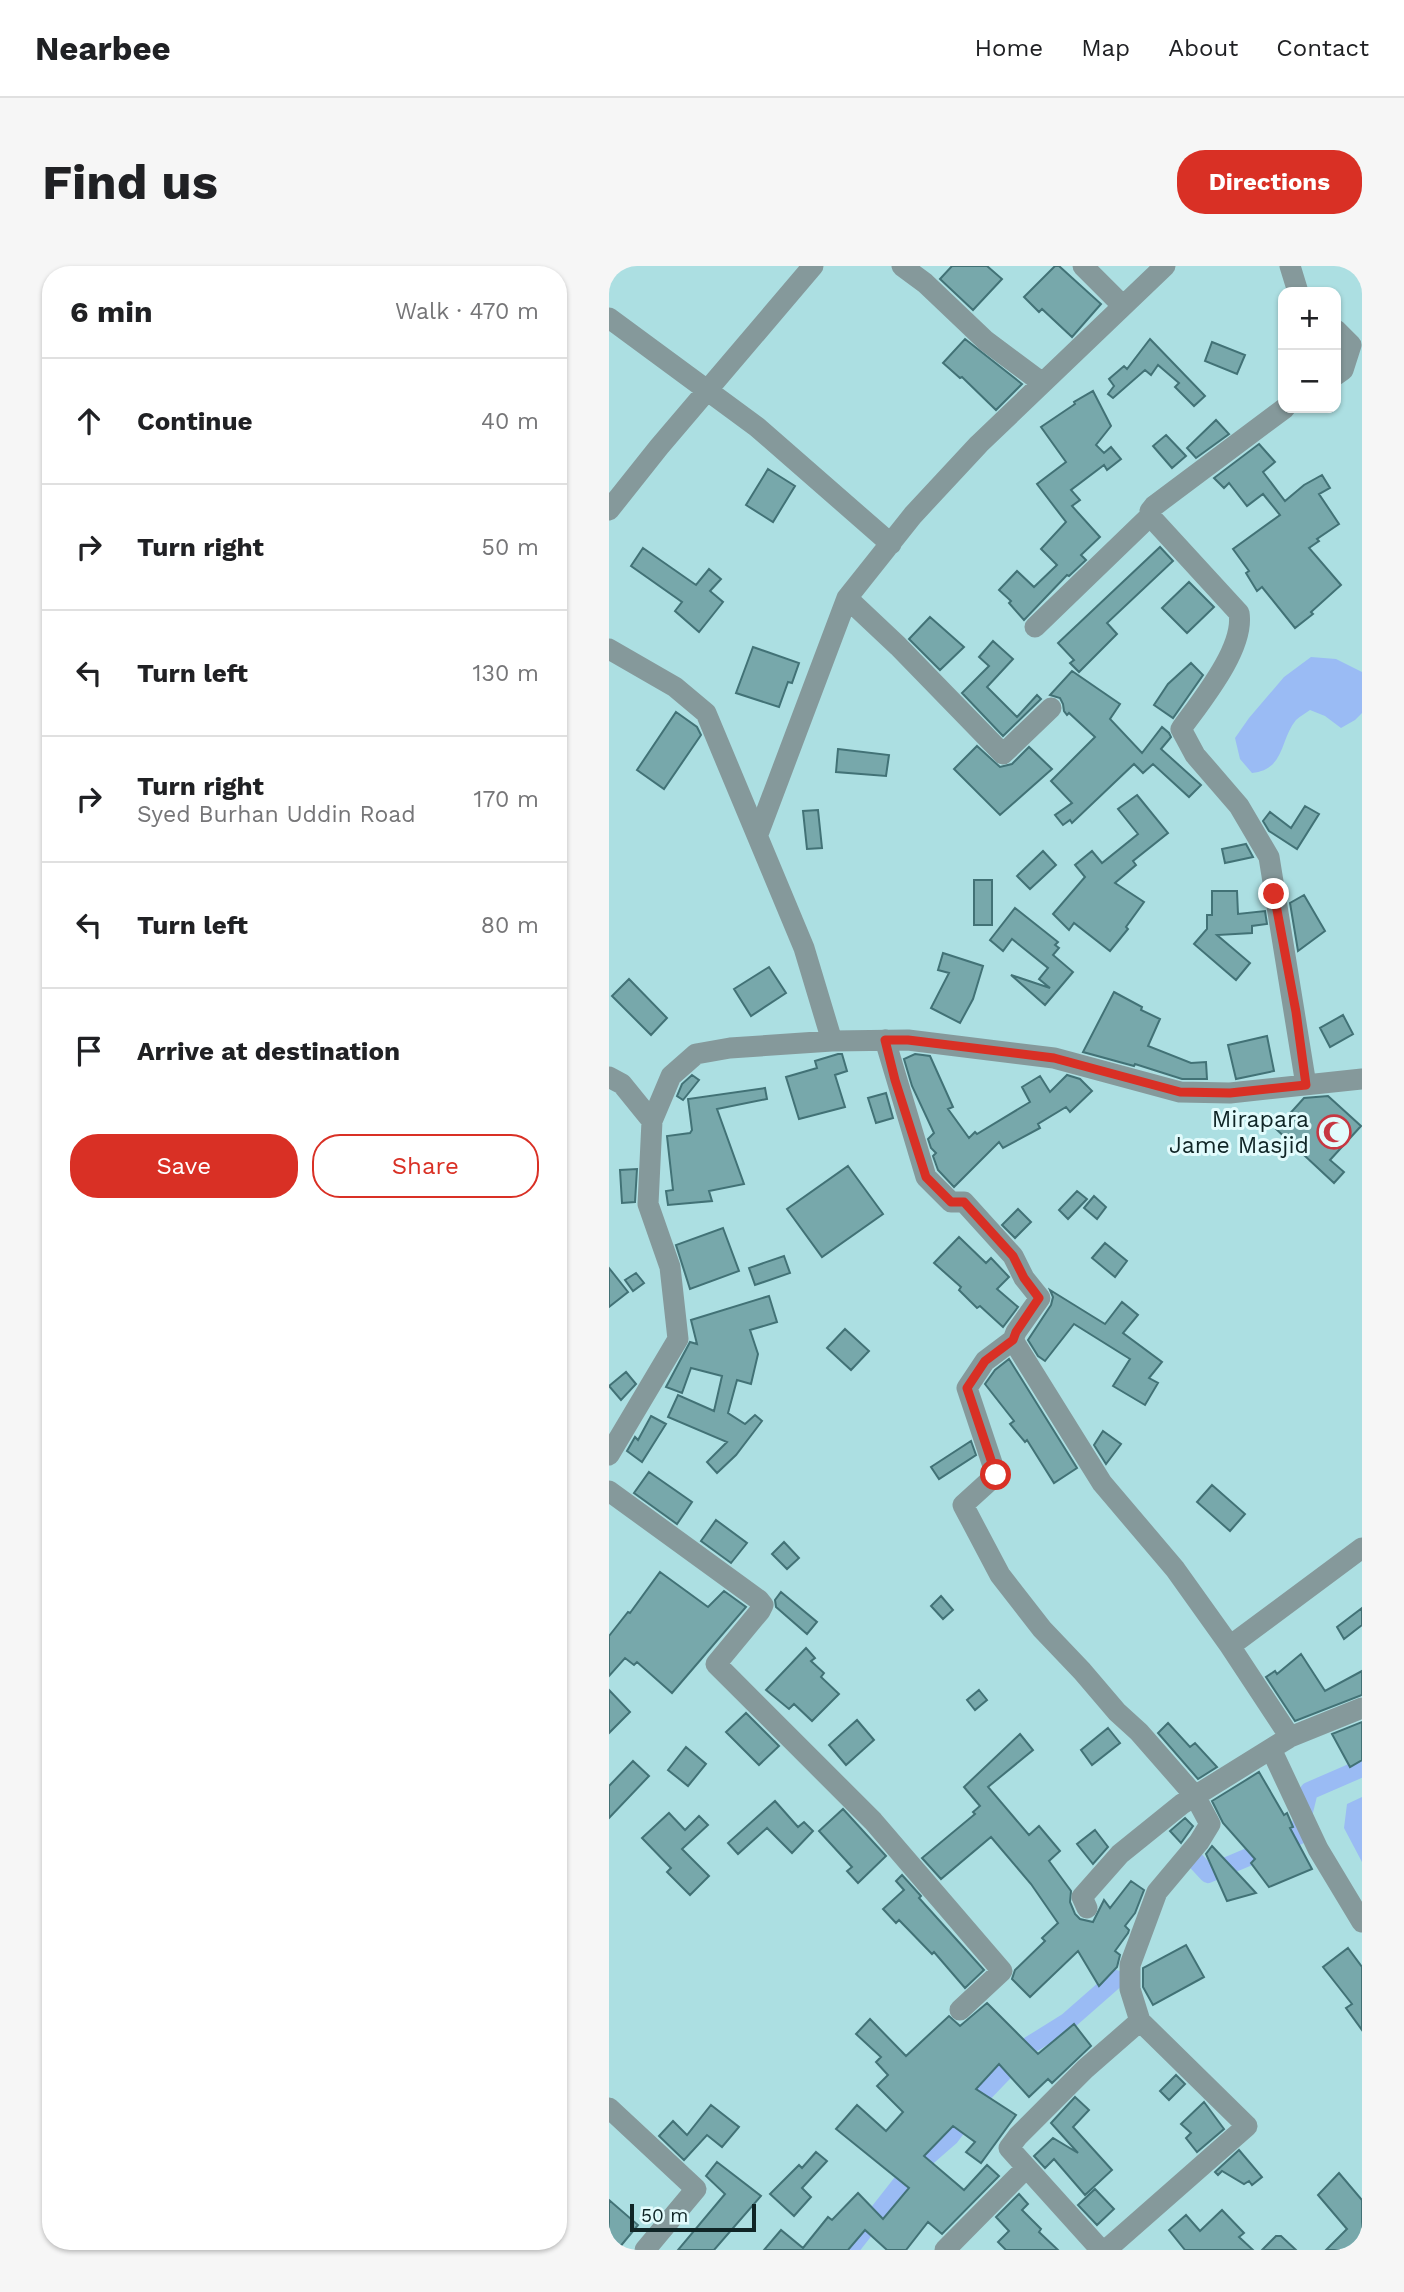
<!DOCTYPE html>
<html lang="en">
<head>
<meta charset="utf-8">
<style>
	body { margin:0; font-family:"Work Sans",sans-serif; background:#f6f6f6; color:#202124 }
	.controls { position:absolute; right:21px; top:21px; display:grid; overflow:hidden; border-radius:14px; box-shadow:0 2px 5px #0004 }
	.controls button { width:63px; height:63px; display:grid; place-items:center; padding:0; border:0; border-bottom:2px solid #e0e0e0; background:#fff; color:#202124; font:35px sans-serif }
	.scale { position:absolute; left:21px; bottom:18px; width:126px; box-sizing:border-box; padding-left:7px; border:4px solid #102526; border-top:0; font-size:19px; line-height:24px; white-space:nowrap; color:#102526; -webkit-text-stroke:5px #e2fbfc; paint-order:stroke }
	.stop { position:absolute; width:21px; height:21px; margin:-16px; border:5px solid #d93025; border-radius:50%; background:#fff }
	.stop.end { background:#d93025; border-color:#fff; box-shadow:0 2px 7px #0008 }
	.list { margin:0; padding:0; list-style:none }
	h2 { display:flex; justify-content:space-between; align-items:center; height:91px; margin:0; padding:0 28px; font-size:30px }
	h2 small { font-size:23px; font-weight:400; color:#757577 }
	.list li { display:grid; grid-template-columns:46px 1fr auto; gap:21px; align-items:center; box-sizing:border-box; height:126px; padding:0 28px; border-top:2px solid #e0e0e0 }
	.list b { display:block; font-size:26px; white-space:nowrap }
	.list p { margin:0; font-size:23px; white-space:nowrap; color:#757577 }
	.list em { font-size:23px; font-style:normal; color:#757577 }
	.actions { display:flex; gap:14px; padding:21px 28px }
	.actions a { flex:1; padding:16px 0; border:2px solid #d93025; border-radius:28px; text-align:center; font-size:24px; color:#d93025 }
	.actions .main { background:#d93025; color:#fff }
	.icon { flex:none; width:38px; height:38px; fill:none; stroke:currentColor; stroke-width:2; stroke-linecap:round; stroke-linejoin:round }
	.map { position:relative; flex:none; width:753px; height:1984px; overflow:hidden; border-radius:28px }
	header { display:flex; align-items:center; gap:42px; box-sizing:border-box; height:98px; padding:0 35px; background:#fff; border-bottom:2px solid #e0e0e0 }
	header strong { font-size:33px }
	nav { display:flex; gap:38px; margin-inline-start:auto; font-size:24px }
	.intro { display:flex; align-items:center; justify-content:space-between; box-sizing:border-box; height:168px; padding:0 42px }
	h1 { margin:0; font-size:49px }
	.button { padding:18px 32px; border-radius:28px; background:#d93025; color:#fff; font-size:24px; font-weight:700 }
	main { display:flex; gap:42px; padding:0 42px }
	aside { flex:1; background:#fff; border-radius:28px; box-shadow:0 2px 5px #0004 }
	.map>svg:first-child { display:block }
	.water { fill:#9abbf4 }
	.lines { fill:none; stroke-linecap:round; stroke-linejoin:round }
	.canal { stroke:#9abbf4; stroke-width:18 }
	.building { fill:#77a8ab; stroke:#427276; stroke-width:2 }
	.minor { stroke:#85999b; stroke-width:21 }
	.route { stroke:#d93025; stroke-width:9 }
	.labels { text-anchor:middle; stroke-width:6; stroke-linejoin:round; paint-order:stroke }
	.poi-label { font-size:23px; fill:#102526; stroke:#e2fbfc; text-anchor:end }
</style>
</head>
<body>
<header>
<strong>Nearbee</strong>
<nav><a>Home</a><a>Map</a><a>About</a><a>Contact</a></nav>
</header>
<div class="intro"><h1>Find us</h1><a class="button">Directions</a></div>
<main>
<aside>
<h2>6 min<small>Walk · 470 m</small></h2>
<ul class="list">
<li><svg class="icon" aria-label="ahead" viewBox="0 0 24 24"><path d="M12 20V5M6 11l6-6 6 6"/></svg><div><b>Continue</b></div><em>40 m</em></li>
<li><svg class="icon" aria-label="right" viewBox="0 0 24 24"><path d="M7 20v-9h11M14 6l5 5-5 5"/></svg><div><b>Turn right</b></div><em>50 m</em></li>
<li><svg class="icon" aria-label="left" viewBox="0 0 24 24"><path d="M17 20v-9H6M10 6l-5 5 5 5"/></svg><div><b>Turn left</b></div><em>130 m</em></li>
<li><svg class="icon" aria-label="right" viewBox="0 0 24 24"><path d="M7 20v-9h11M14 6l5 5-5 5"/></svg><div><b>Turn right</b><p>Syed Burhan Uddin Road</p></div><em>170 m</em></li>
<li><svg class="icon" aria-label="left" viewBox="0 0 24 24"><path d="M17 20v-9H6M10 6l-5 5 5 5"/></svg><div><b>Turn left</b></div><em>80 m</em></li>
<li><svg class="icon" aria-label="arrive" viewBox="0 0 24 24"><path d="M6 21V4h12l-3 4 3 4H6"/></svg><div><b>Arrive at destination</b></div></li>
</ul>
<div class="actions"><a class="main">Save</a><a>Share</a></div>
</aside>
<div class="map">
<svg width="753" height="1984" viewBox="0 0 753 1984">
	<rect width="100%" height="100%" fill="#acdfe2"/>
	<path class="water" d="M702,391L727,393L753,406V447L746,454L732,462L716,450L701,444C697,447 691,450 687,454C671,473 676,504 643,507L631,493L626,472L640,452L675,411Z
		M753,1531V1596L735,1562L738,1538Z"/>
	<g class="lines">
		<path class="canal" d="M587,1595L599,1608L689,1570L700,1525L753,1502
			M240,1984L302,1905L341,1871L371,1831L421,1779L458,1756L507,1713"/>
	</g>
	<path class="building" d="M343,0H378L393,13L364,44L331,13Z
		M446,0H450L492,38L463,71L433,43L430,46L415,31Z
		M356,73L413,118L387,144L353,111L351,112L334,97Z
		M541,73L596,130L585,140L566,121L570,117L549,99L542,109L536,104L504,132L499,128L505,120L500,113L515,100L518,103Z
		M603,76L636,89L628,108L596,95Z
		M484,125L502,160L487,179L495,187L502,181L512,193L498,204L495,199L462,224L471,234L463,240L491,271L472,289L477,294L460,310L458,309L415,354L400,337L402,335L390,324L408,305L425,321L448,299L432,283L457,256L428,218L457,196L432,161L466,138L465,136Z
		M607,154L620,168L587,192L578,182Z
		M557,169L577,190L563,202L544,180Z
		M650,178L666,196L654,206L676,235L695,219L713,209L721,222L710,228L730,258L708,273L710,275L700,282L732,319L702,346L704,348L686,362L653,321L648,325L637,307L640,305L624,283L671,249L654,228L638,240L620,217L615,222L605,212Z
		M159,203L186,220L164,256L137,239Z
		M551,281L564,295L498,357L508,368L470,406L461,397L465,394L449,377Z
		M34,282L87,319L100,303L112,313L101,325L114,336L90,366L66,345L73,336L22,300Z
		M580,316L605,341L578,367L553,342Z
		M321,351L355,381L331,404L300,373Z
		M384,375L404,393L378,421L408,451L428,429L432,433L394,470L353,427L380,400L370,391Z
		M144,381L190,397L183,417L179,416L170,441L127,427Z
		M582,397L594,409L564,452L545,439L559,418Z
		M463,405L511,438L501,453L533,487L553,461L560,467L562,471L552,483L592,519L580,531L544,498L534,507L525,498L463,557L461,554L454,559L446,549L463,537L442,515L486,471L460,447L458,449L455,445L454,438L451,432L441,429Z
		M67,446L88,461L92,469L55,523L28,504Z
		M368,480L391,501L403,498L420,481L443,503L391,549L345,503Z
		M229,483L280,489L277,510L227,506Z
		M528,529L559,567L524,595L527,599L506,617L535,636L517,661L519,663L501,685L465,657L460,664L444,648L476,611L466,599L483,585L493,597L529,568L509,543Z
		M696,540L710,548L688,583L660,565L654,555L661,546L682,562Z
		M209,544L213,582L198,583L194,545Z
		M637,578L644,591L616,597L613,583Z
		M434,585L447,599L421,623L408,610Z
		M365,614H383V659H365Z
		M603,625H628L629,648L656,645L658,658L643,660V667L608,669L641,697L627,714L585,678L598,663V649H603Z
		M695,629L716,665L689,685L681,637Z
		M406,642L449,676L446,679L450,682L444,689L464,706L436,739L402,709L441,722L430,713L439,702L403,673L394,685L381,674Z
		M334,687L374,700L364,733L351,757L322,742L340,707L329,704Z
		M160,701L177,727L142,750L125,723Z
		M20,713L58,752L42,769L3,730Z
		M505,726L533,741L532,744L551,753L539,780L582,797L597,796L598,813H573L526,798L525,800L474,786Z
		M734,749L744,768L721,781L711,762Z
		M658,770L665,805L627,813L619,779Z
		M229,788H233L238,805L226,809L236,841L190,853L177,811L208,802L206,795Z
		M306,788L321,790L344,841L339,843L360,872L366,866L368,868L421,836L413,821L431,810L441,826L458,809L471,813L483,825L461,846L457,841L429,858L431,862L394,882L390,876L345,921L329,904L324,890L327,887L322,882L319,873L325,867L303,820L295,793Z
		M83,809L90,814L74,834L68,830L73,818Z
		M156,822L158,833L108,843L135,918L100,925L103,935L59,939L57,925L64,924L58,870L81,867L83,864L79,833Z
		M277,827L284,852L267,857L259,832Z
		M719,830L752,860L721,894L735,906L725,917L667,863L695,832Z
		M239,900L274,948L213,991L178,943Z
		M28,903L26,936L13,937L11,904Z
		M468,925L478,933L459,953L450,944Z
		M485,930L497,941L488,953L475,942Z
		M409,943L422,956L406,972L393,959Z
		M114,962L130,1005L81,1023L67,979Z
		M350,971L377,997L382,992L400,1011L388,1023L409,1041L394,1061L371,1040L368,1042L350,1024L352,1021L325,997Z
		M496,977L518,995L506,1011L483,992Z
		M175,990L181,1007L146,1019L140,1002Z
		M0,1002L19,1026L0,1041Z
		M27,1007L35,1017L24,1025L16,1014Z
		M441,1024L496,1058L513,1036L529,1049L514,1067L553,1096L540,1112L549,1117L536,1139L504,1120L521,1093L465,1058L436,1095L429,1090L419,1074L442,1039L444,1031Z
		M160,1030L168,1056L141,1064L149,1088L142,1118L128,1114L119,1147L136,1158L146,1149L153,1155L127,1189L108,1207L98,1196L118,1176L59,1151L69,1129L105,1145L113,1110L82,1102L73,1127L57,1121L81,1076L88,1078L82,1054Z
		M236,1063L260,1085L242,1104L218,1082Z
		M400,1093L468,1202L445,1217L418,1174L416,1176L401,1158L405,1155L376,1118L386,1104Z
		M17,1106L27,1118L12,1134L0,1120Z
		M42,1150L57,1158L33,1196L18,1185L26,1171L29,1174Z
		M494,1165L512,1178L497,1198L485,1179Z
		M362,1175L367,1189L330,1213L322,1201Z
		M40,1206L83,1236L68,1258L25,1227Z
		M603,1219L636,1248L621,1265L588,1236Z
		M107,1254L138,1277L122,1297L92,1275Z
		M175,1276L190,1292L178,1303L163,1288Z
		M51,1306L99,1341L115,1325L137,1341L63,1427L28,1396L25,1399L16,1392L0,1410V1370L19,1346L21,1347Z
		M172,1326L208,1356L198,1368L167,1341L166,1334Z
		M332,1330L344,1344L334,1353L322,1340Z
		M753,1342V1359L735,1373L728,1361Z
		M197,1382L206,1392L202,1395L215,1407L212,1411L230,1428L203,1455L185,1438L180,1443L157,1424Z
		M692,1388L716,1425L753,1405V1429L686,1455L657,1411L666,1405L668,1408Z
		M0,1424L21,1446L0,1467Z
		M370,1424L378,1434L366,1444L358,1434Z
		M137,1447L170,1480L150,1499L117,1466Z
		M248,1454L265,1474L237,1499L220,1479Z
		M753,1456V1494L741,1501L723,1468Z
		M559,1457L581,1481L586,1477L608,1501L589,1513L549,1467Z
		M499,1462L511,1477L483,1499L472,1484Z
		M411,1468L424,1484L379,1521L420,1569L430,1560L451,1585L440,1595L462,1625L461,1636L466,1648L471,1653L484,1656L495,1634L501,1642L522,1615L535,1624L526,1647L516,1660L520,1664L519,1667L506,1685L511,1689L508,1701L490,1720L469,1685L421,1731L403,1713L406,1704L436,1675L433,1672L449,1657L422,1618L382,1571L332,1613L313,1592L366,1548L364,1546L371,1540L355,1521Z
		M77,1481L97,1498L79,1520L59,1504Z
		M24,1495L40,1510L0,1552V1520Z
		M650,1506L675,1549L678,1547L684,1561L681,1562L703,1603L660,1621L642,1597L646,1593L614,1557L603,1535Z
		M166,1535L189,1561L195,1556L204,1565L183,1587L158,1562L129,1588L119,1577Z
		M234,1543L277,1590L249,1617L238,1605L243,1601L210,1565Z
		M60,1547L76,1564L90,1550L99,1559L73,1583L100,1610L81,1629L58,1606L62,1602L33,1572Z
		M576,1552L584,1560L572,1577L561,1565Z
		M486,1564L499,1581L484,1598L468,1578Z
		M603,1580L634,1613L647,1627L618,1635L597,1588Z
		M293,1609L312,1630L310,1632L375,1704L356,1722L325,1686L323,1688L290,1654L287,1657L274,1643L295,1624L287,1615Z
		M577,1679L595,1711L544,1739L534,1721V1702Z
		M739,1682L753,1701V1764L737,1742L743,1738L714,1701Z
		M378,1737L429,1788L465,1758L482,1780L443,1817L439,1813L420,1831L390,1798L367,1823L407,1849L372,1897L357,1886L366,1876L344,1860L315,1890L355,1924L378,1899L390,1910L333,1968L319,1956L297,1984H278L256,1964L239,1984H155L172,1964L194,1982L219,1951L223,1954L249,1927L274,1953L300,1922L227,1863L248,1839L277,1865L294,1846L268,1820L279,1809L267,1796L272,1791L247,1768L261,1753L297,1790L340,1750L351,1760Z
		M567,1809L576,1818L560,1834L551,1825Z
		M466,1831L480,1844L464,1861L503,1904L476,1929L445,1893L436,1902L425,1890L444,1872L469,1887L442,1857Z
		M595,1836L615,1863L588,1886L577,1872L582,1867L572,1858Z
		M102,1839L130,1861L113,1881L98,1869L75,1894L50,1870L64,1855L78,1869Z
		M630,1884L653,1911L643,1919L640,1915L635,1918L613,1905L609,1909L606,1906Z
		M207,1886L218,1895L193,1922L202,1931L185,1950L161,1928L190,1899L193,1902Z
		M108,1896L152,1930L105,1984H69L116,1928L97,1910Z
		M730,1907L753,1934V1984H717L738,1963L709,1929Z
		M486,1923L505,1943L488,1959L469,1939Z
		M410,1928L419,1938L413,1944L432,1963L430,1966L449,1984H397L389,1976L400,1965L387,1951Z
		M0,1934L29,1959L10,1982L0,1973Z
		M613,1944L635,1967L630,1971L644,1984H576L560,1964L577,1949L591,1965Z
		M667,1970H672L687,1984H653Z"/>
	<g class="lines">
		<path class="minor" d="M293,0L316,17L377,75L432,116
			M474,0L514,40
			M681,0L689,26
			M0,52L148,161L282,278
			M727,64L742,79L734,104L727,109
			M676,142L545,240L541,245V250L630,347C636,382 592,435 572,463L586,489L630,540L660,591L697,819
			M0,244L50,181L204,0
			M238,332L289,380L394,488L442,442
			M426,361L541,250
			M0,383L66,421L97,447L195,682L223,775
			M149,568L238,332L304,249L370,178L556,0
			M276,774L317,911L342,936H355L404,990L415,1012L431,1032L407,1066L404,1074L493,1217L566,1303L621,1380L681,1471
			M0,811L13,818L43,855
			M404,1074L376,1095L358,1122L387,1209L354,1239L391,1309L433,1363L473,1405L508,1446L530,1466L586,1530L601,1558L590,1576L548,1626L521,1699V1723L531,1755L476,1803L409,1870L400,1882L492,1984
			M0,1189L69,1073L61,1001L39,938L43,855L62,810L87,788L121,782L223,775L299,774L445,792L571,826L621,827L753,813
			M0,1225L150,1334L154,1339L151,1345L107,1398L264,1555L393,1705L351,1744
			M621,1380L753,1282
			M662,1483L709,1583L753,1656
			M478,1642L473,1631L511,1588L573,1538L681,1471L753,1442
			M0,1842L87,1923L36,1984
			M336,1984L417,1902
			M497,1984L638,1860L531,1755"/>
	</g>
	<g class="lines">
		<path class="route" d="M387,1209L358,1122L376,1095L404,1074L407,1066L430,1032L415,1012L404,990L355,936H342L317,911L286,814L276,774H299L445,792L571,826L621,827L697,819L687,746L665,628"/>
	</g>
	<defs>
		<symbol id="mosque-ring" viewBox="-11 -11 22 22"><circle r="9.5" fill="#e2fbfc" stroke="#c73742" stroke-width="1.5"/><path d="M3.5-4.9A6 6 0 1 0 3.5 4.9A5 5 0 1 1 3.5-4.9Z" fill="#c73742"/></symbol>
	</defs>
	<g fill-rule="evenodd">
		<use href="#mosque-ring" x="706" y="847" width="38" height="38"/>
	</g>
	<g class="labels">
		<g class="poi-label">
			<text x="700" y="861">Mirapara<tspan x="700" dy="26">Jame Masjid</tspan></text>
		</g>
	</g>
</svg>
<div class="controls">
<button>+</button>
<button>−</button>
</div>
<div class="scale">50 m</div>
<div class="stop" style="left:387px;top:1209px"></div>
<div class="stop end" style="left:665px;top:628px"></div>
</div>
</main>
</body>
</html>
